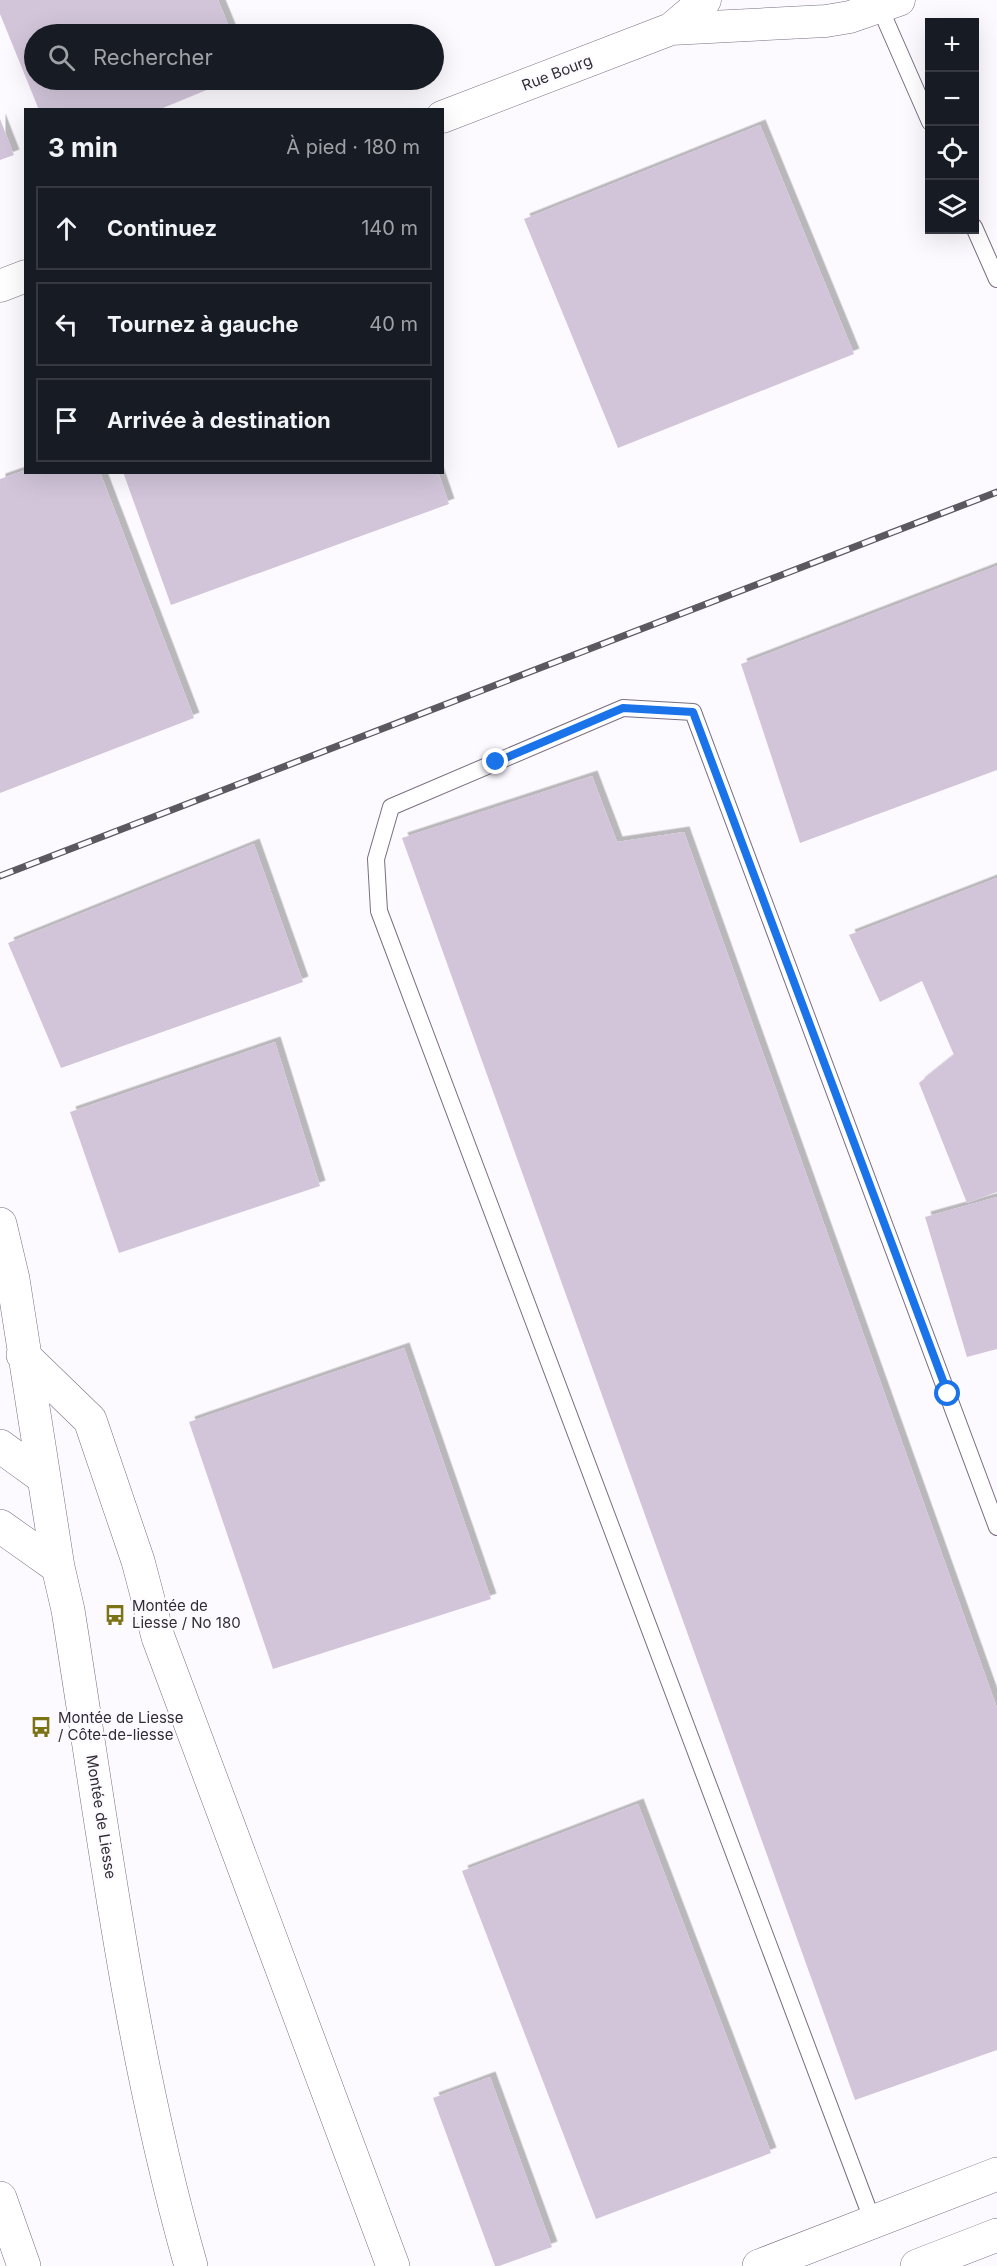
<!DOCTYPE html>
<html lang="fr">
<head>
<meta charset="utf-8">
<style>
	body { margin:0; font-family:Inter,sans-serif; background:#20242c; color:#f1f3f6 }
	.controls { position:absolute; right:18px; top:18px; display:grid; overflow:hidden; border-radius:0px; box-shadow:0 6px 24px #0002 }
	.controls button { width:54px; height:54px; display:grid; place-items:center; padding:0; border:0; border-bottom:2px solid #363941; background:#171b24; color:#f1f3f6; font:30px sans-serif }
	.stop { position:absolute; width:18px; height:18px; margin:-14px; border:4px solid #1a73e8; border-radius:50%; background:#fff }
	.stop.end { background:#1a73e8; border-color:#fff; box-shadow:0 2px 6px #0008 }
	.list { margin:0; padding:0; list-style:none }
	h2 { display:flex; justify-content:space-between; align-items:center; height:78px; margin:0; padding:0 24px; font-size:26px }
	h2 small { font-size:20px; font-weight:400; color:#9ea1a6 }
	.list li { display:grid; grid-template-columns:39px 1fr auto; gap:18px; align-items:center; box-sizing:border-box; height:84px; margin:0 12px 12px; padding:0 12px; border:2px solid #363941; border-radius:0px }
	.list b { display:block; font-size:22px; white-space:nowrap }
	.list em { font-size:20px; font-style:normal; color:#9ea1a6 }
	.icon { flex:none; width:33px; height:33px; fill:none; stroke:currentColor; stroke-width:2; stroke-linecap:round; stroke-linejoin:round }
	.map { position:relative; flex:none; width:997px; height:2266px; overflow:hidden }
	.search { position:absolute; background:#171b24; box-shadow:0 6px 24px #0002; left:24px; top:24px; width:420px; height:66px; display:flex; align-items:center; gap:15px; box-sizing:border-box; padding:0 21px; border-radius:33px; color:#9ea1a6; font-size:22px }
	.panel { position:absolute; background:#171b24; box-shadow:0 6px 24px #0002; left:24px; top:108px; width:420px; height:366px; border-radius:0px }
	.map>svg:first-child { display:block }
	.building { fill:#d2c5da; filter:url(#shadow) }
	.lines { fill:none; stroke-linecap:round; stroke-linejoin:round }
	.service-casing { stroke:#7a6e81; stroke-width:18 }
	.minor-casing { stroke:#7a6e81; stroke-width:33 }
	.tertiary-casing { stroke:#7a6e81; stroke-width:34 }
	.secondary-casing { stroke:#7a6e81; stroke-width:34 }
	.motorway-casing { stroke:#7a6e81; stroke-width:34 }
	.service { stroke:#fff; stroke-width:16 }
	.minor { stroke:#fff; stroke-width:32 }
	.tertiary { stroke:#fff; stroke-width:33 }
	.secondary { stroke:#fff; stroke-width:33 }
	.motorway { stroke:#fff; stroke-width:33 }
	.rail-casing { stroke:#5c585f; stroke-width:7 }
	.rail { stroke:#fdfaff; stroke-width:4.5; stroke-dasharray:14; stroke-linecap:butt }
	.route { stroke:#1a73e8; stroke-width:8 }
	.labels { text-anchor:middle; stroke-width:4.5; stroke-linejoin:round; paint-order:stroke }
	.street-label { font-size:15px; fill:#322d35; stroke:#fdfaff }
	.poi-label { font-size:15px; fill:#322d35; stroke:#fdfaff; text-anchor:start }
</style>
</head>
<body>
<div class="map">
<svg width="997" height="2266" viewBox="0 0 997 2266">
	<defs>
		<filter id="shadow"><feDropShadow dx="5.5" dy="-5.5" stdDeviation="0" flood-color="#0004"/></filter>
	</defs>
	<rect width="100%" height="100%" fill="#fdfaff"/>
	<path class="building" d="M0,0H218L232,34H34V80H231L158,110H39L0,14Z
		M0,119L14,155L0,160Z
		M760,125L854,354L618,448L524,219Z
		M26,470V472H100L194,718L0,793V479Z
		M123,472H438L449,504L171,605Z
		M997,566V770L800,843L741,664Z
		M592,776L617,842L684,832L997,1708V2050L855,2100L402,838Z
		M254,844L303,982L61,1068L8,943Z
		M997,878V1192L967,1203L919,1083L954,1055L922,981L880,1002L849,935Z
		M275,1042L320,1186L119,1253L70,1112Z
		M997,1197V1349L967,1357L925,1217Z
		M404,1348L491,1599L273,1669L189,1422Z
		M638,1804L771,2153L596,2219L462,1871Z
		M490,2077L552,2247L499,2266H495L433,2098Z"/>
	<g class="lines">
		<defs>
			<path id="service" d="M880,8L930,122
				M974,227L997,279
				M873,2222L379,911L376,859L391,807L623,708L693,712L997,1527"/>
			<path id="minor" d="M671,29L705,0
				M442,117L671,29L826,21L850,17L899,0
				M0,286L26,276"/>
			<path id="tertiary" d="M0,1224L13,1279L58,1567L68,1610C103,1829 130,2052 191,2266
				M23,1355L90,1420L138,1561L158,1637L393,2266
				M0,1446L44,1478
				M0,1526L58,1567
				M0,2198L24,2266"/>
			<path id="secondary" d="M759,2266L997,2174"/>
			<path id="motorway" d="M917,2266L997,2235"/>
		</defs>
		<use href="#service" class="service-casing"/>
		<use href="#minor" class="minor-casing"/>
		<use href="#tertiary" class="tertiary-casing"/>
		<use href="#secondary" class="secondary-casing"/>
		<use href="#motorway" class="motorway-casing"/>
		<use href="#service" class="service"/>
		<use href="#minor" class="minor"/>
		<use href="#tertiary" class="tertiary"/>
		<use href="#secondary" class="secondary"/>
		<use href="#motorway" class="motorway"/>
		<defs>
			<path id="rail" d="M0,876L997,492"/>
		</defs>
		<use href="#rail" class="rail-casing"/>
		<use href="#rail" class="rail"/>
	</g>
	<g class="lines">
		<path class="route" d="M496,762L623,708L693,712L948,1394"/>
	</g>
	<defs>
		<symbol id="bus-bare" viewBox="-9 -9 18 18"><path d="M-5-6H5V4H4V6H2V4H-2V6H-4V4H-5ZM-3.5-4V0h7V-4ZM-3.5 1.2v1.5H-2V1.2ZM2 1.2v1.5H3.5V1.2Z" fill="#7c7315" stroke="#fdfaff" stroke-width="2.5" paint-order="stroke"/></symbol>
	</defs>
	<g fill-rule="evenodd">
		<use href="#bus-bare" x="100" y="1600" width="30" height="30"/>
		<use href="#bus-bare" x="26" y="1712" width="30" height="30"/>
	</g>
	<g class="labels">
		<g class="street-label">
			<text transform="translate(557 73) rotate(-21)" y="5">Rue Bourg</text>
			<text transform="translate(101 1817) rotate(81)" y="5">Montée de Liesse</text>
		</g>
		<g class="poi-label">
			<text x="132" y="1611">Montée de<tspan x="132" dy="17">Liesse / No 180</tspan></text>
			<text x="58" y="1723">Montée de Liesse<tspan x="58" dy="17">/ Côte-de-liesse</tspan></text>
		</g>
	</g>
</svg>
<div class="controls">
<button>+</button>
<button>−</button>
<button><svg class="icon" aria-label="locate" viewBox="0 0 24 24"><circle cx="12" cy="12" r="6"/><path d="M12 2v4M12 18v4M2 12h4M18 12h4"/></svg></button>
<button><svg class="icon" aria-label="layers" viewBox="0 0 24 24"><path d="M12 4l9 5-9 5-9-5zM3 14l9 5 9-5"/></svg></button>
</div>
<div class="stop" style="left:948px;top:1394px"></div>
<div class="stop end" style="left:496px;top:762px"></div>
<div class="search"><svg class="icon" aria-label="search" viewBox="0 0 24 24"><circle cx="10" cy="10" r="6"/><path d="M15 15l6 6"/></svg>Rechercher</div>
<section class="panel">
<h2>3 min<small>À pied · 180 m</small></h2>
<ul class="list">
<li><svg class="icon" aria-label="ahead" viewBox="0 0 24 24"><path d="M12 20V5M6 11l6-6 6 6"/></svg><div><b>Continuez</b></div><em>140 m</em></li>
<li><svg class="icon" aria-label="left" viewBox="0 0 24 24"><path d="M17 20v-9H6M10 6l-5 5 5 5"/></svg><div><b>Tournez à gauche</b></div><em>40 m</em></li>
<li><svg class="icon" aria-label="arrive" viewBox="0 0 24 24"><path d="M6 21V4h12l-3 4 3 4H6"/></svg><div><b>Arrivée à destination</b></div></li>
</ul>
</section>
</div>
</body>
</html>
